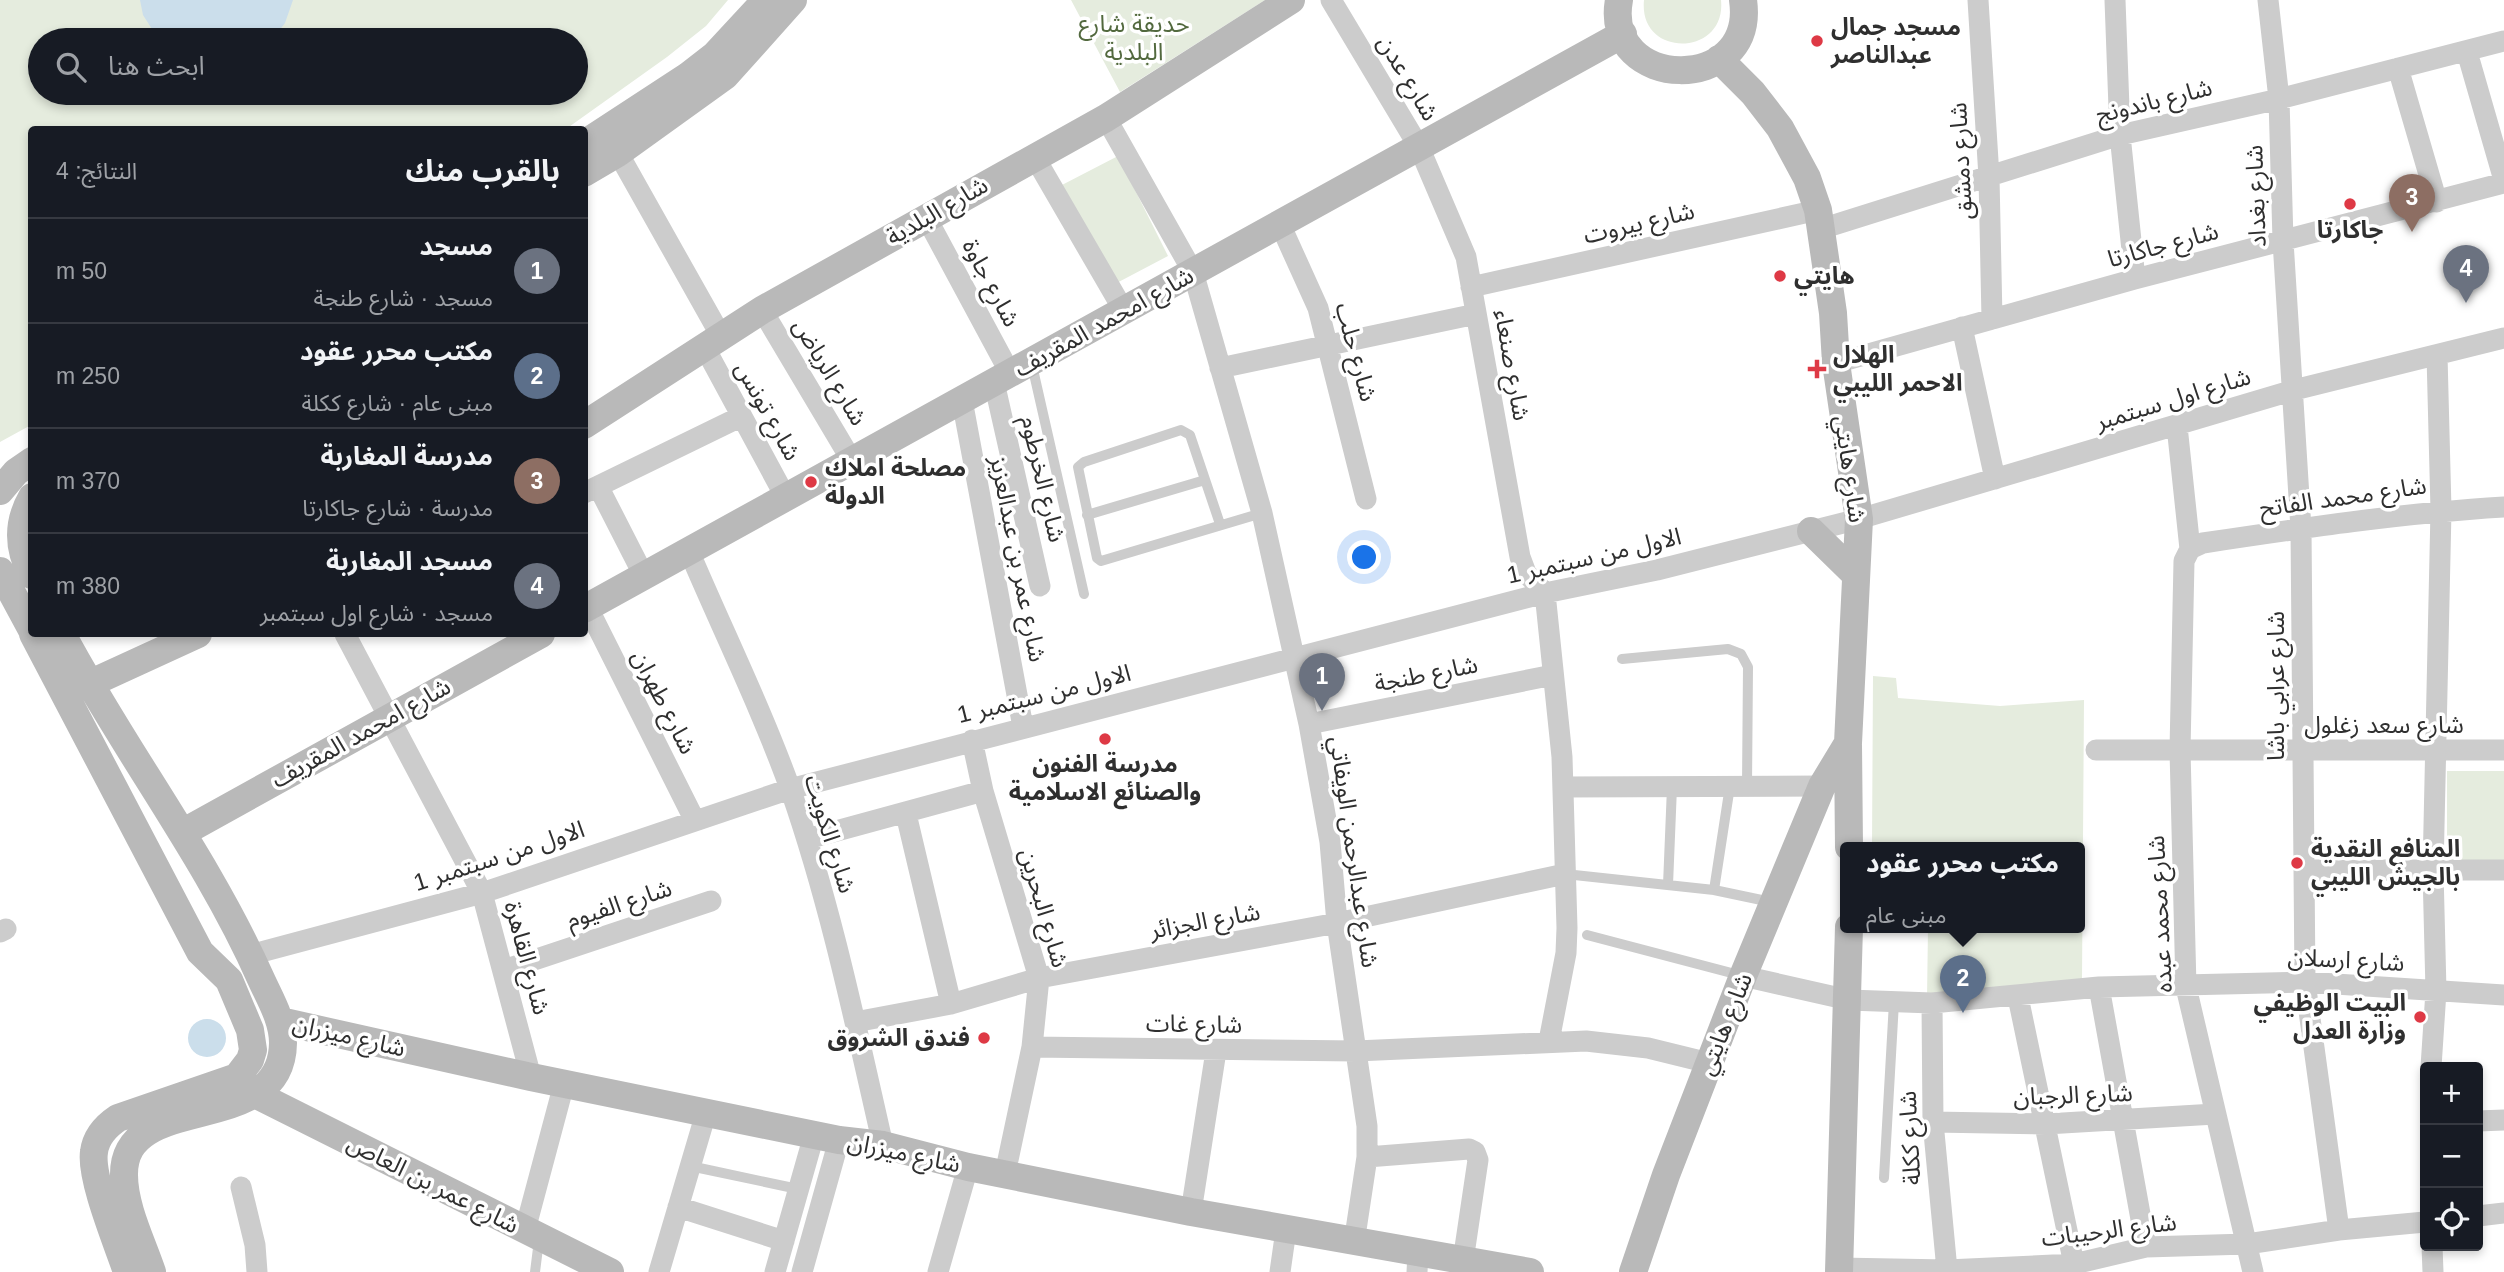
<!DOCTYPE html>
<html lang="ar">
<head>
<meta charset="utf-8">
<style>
	body { margin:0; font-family:Helvetica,"Noto Sans Arabic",sans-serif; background:#242831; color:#f1f3f6; direction:rtl }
	.controls { position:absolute; right:21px; bottom:21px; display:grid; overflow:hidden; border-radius:7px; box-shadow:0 4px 10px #0003 }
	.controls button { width:63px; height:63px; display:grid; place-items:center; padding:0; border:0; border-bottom:2px solid #363941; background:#171b24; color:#f1f3f6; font:35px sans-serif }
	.you { position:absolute; left:1365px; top:558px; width:24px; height:24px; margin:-18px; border:5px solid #fff; border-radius:50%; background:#1a73e8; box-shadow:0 0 0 10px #1a73e833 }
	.badge { display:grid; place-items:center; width:46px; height:46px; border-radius:50%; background:#de3945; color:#fff; font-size:23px; font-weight:700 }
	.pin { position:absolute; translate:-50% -58px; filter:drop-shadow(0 2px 4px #0008) }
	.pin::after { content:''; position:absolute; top:37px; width:24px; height:21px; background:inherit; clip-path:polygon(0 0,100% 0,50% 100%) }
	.popup { position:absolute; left:1840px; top:842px; width:245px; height:91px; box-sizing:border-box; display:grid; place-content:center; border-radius:7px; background:#171b24; filter:drop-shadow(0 2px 5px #0005); font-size:23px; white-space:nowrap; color:#9ea1a6 }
	.popup b { font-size:26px; color:#f1f3f6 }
	.popup::after { content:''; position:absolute; left:50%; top:100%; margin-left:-14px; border:14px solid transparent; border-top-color:#171b24 }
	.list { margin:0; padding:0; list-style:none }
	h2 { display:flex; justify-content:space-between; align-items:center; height:91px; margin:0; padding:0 28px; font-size:30px }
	h2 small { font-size:23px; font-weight:400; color:#9ea1a6 }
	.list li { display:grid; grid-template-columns:46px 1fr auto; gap:21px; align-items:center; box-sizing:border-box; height:105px; padding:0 28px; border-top:2px solid #363941 }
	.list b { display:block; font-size:26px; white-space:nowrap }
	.list p { margin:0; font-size:23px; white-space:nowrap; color:#9ea1a6 }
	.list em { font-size:23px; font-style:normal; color:#9ea1a6 }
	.icon { flex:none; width:38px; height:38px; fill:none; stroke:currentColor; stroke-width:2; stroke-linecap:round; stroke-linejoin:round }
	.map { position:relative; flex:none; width:2504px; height:1272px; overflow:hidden; direction:ltr }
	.search { position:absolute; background:#171b24; box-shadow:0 4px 10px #0003; left:28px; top:28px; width:560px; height:77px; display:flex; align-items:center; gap:18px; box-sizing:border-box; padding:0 24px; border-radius:38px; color:#9ea1a6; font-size:26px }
	.panel { position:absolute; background:#171b24; box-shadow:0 4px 10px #0003; left:28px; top:126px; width:560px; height:511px; border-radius:7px; direction:rtl }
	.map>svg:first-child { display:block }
	.green { fill:#e5ecde; fill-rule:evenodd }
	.water { fill:#cbdeeb }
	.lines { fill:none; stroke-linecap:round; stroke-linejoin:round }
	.lane { stroke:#ccc; stroke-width:10 }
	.street { stroke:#ccc; stroke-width:21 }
	.secondary { stroke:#b9b9b9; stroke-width:28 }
	.poi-dot { fill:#de3945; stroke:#fff; stroke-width:2.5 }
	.labels { text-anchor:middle; stroke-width:7; stroke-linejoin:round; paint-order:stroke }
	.park-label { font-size:24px; fill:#52693e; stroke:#fff }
	.poi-label { font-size:24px; font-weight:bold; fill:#2f2f2f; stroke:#fff; text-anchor:start }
	.street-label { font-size:24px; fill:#2f2f2f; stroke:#fff }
</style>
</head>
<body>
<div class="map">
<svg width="2504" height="1272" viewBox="0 0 2504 1272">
	<rect width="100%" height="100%" fill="#fff"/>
	<path class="green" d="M0,0H728L706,26L667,57L566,129L32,130L31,425L0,442ZM40,40H576V93H40Z
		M1071,0H1265L1120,92Z
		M1644,0H1721C1727,57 1638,59 1644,0Z
		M1118,156L1168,256L1111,286L1060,186Z
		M1873,676L1896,678L1898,698L2000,706L2084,700L2082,980L1927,999L1928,927H2080V847H1872Z
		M2447,771H2504V864H2447Z"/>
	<path class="water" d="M140,0H293L285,23L272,40H159L143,15Z
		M188 1038a19 19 0 1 1 38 0a19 19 0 1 1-38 0Z"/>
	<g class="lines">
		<path class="lane" d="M1032,365L1084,594
			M1087,515L1205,480
			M1220,524L1190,435L1181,430L1084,462L1078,467L1097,558L1101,561L1262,513
			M1622,659L1728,649L1741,654L1748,667L1747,786
			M1565,874L1714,890L1771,902
			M1668,885L1672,787
			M1714,890L1730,786
			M1587,935L1743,976
			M690,1166L798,1189
			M1884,1178L1894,1002
			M535,1272L539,1240"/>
		<path class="street" d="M1331,0L1419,147L1466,257L1520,557L1526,573L1545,593L1562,757L1567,928L1566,953L1549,1041
			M1978,0L1989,177L1992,319
			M2115,0L2120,135L2135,279
			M2268,0L2279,99L2283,241L2301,529L2305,982L2339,1230
			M2467,52L2504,180
			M2398,68L2437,202
			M1106,118L1193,272L1262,513L1309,724L1330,842L1337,923L1367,1126V1157L1354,1243
			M618,153L721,336
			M1034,156L1124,311
			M926,217L1010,373
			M1280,224L1318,308L1366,499
			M1821,229L2120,135L2279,99L2504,41
			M1471,287L1818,210
			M762,310L852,461
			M1962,327L1995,479
			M705,348L786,498
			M1836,363L2135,279L2504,183
			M1220,368L1476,314
			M994,382L1040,586
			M962,400L1023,727
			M2177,426L2190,549
			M598,486L644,576
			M584,493L740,417
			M2190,549L2184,561L2180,750L2186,987L2253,1272
			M2190,549L2203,543C2303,528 2403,513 2504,507
			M689,551C723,631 762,710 791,791C831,906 856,1027 883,1145
			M588,608L694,819
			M345,634L482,893L531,1077
			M1309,724L1553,675
			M972,740L983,791L1039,978L1032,1047L1005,1174
			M2096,750H2504
			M1564,787L1822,786
			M906,814L951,1004
			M807,839L983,791
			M2304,870H2504
			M0,932L6,929
			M250,955L482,893L790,789L1545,593L1657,570L1859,519L2294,390L2504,338
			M504,970L711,901
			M1743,976L1849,1000L1932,1003L2099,987L2305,982L2504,995
			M2099,987L2146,1247
			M2018,997L2074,1264
			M1932,1003L1933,1122L1947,1270
			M855,1022L951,1004L1039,978L1337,923L1565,874
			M1032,1047L1356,1051L1586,1041L1648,1048L1709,1063
			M2431,1067L2436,991L2433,871L2441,510L2437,355
			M2478,1121L2504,1120
			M1933,1122L2046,1124L2215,1114
			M1367,1157L1469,1149L1475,1152L1478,1160L1463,1261
			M241,1187L255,1245L257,1272
			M678,1207L784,1241
			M1191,1212L1216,1051
			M2478,1216L2504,1213
			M525,1230L564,1084
			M2432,1246L2433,1272
			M1839,1268L1947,1270L2074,1264L2146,1247L2247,1244L2339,1230L2425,1222
			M659,1272L706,1113
			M775,1272L814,1135
			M802,1272L839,1140
			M938,1272L968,1167
			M1280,1272L1286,1230
			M1417,1272L1418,1253"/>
		<path class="secondary" d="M1619,0C1602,91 1757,96 1743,0
			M584,144L688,76L715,55L766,0
			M584,173L618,153L725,76L793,0
			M584,425L762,310L1106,118L1291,0
			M0,491L16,472L32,461
			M32,497C17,523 18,549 32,575
			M1811,531L1856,575
			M0,571L32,630
			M584,609L1623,34
			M33,634L200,952L229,980L250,1030L253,1050L250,1060L237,1077L118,1118C106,1126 96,1136 94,1152C90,1178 118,1245 127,1272
			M62,634C124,751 207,857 261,979C270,999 283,1020 283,1043C282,1139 123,1088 124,1175C124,1207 142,1242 152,1272
			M89,684L198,634
			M1848,745L1849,847
			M182,833L541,634
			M280,1021L531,1077L839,1140L883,1145L968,1167L1191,1212L1530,1272
			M257,1095L610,1272
			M1633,1272L1666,1175L1743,976L1822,786L1848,743L1859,519L1836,363L1833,313L1818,210L1807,178L1780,128L1753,93L1719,59
			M1839,1272L1849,927"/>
	</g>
	<g class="poi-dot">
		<circle cx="1817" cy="41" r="7"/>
		<circle cx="2350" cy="204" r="7"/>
		<circle cx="1780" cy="276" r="7"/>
		<path d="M1813.5 358.5h7v7h7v7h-7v7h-7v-7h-7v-7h7z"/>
		<circle cx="811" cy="482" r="7"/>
		<circle cx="1105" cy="739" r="7"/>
		<circle cx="2297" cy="863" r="7"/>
		<circle cx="2420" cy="1017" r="7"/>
		<circle cx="984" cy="1038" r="7"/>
	</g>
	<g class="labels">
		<g class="park-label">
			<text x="1134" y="32">حديقة شارع<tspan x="1134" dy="28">البلدية</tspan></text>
		</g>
		<g class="poi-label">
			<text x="1831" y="35">مسجد جمال<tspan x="1831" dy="28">عبدالناصر</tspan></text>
			<text x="2350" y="238" text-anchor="middle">جاكارتا</text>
			<text x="1794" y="284">هايتي</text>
			<text x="1833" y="363">الهلال<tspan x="1833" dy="28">الاحمر الليبي</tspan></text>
			<text x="825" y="476">مصلحة املاك<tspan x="825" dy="28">الدولة</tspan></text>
			<text x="1105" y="772" text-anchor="middle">مدرسة الفنون<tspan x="1105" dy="28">والصنائع الاسلامية</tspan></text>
			<text x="2311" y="857">المنافع النقدية<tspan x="2311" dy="28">بالجيش الليبي</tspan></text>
			<text x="2406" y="1011" text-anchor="end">البيت الوظيفي<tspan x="2406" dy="28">وزارة العدل</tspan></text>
			<text x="970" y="1046" text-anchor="end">فندق الشروق</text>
		</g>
		<g class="street-label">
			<text transform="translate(1408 78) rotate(59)" y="8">شارع عدن</text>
			<text transform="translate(2154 101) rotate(-14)" y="8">شارع باندونج</text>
			<text transform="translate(1961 161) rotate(-93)" y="8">شارع دمشق</text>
			<text transform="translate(2256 196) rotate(-92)" y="8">شارع بغداد</text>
			<text transform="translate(937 211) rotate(-30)" y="8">شارع البلدية</text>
			<text transform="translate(1639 223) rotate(-13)" y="8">شارع بيروت</text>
			<text transform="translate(2163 245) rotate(-15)" y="8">شارع جاكارتا</text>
			<text transform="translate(991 283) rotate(62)" y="8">شارع جاوة</text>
			<text transform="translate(1104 322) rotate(-29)" y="8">شارع امحمد المقريف</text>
			<text transform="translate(1356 352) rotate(75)" y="8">شارع حلب</text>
			<text transform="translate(1512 365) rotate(80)" y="8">شارع صنعاء</text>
			<text transform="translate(830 372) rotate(59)" y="8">شارع الرياض</text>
			<text transform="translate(2173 399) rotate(-17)" y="8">شارع اول سبتمبر</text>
			<text transform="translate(768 411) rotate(61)" y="8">شارع تونس</text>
			<text transform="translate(1850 469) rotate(82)" y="8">شارع هايتي</text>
			<text transform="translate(1043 479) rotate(77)" y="8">شارع الخرطوم</text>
			<text transform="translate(2343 497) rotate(-8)" y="8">شارع محمد الفاتح</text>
			<text transform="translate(1594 556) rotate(-13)" y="8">الاول من سبتمبر 1</text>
			<text transform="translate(1018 559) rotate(79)" y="8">شارع عمر بن عبدالعزيز</text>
			<text transform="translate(1426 674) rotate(-11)" y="8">شارع طنجة</text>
			<text transform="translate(2276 686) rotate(-90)" y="8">شارع عرابي باشا</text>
			<text transform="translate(1044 694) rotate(-14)" y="8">الاول من سبتمبر 1</text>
			<text transform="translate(664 702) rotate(63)" y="8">شارع طهران</text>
			<text x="2384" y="733">شارع سعد زغلول</text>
			<text transform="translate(361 733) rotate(-29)" y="8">شارع امحمد المقريف</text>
			<text transform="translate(830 834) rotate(73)" y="8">شارع الكويت</text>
			<text transform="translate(1354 852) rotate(82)" y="8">شارع عبدالرحمن الويفاتي</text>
			<text transform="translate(499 856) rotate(-18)" y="8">الاول من سبتمبر 1</text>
			<text transform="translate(619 904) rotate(-18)" y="8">شارع الفيوم</text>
			<text transform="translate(1044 908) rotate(74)" y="8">شارع البحرين</text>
			<text transform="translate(2160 914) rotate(-93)" y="8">شارع محمد عبده</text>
			<text transform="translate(1205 921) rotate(-10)" y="8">شارع الجزائر</text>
			<text transform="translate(527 958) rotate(75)" y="8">شارع القاهرة</text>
			<text transform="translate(2346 960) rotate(3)" y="8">شارع ارسلان</text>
			<text transform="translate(1194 1024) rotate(1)" y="8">شارع غات</text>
			<text transform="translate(1725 1024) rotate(-68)" y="8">شارع هايتي</text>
			<text transform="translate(349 1036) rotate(13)" y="8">شارع ميزران</text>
			<text transform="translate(2073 1095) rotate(-2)" y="8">شارع الرجبان</text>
			<text transform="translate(1910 1138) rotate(-93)" y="8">شارع ككلة</text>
			<text transform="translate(904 1153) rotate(12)" y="8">شارع ميزران</text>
			<text transform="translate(433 1184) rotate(27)" y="8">شارع عمر بن العاص</text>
			<text transform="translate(2109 1230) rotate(-7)" y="8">شارع الرحيبات</text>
		</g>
	</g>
</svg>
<div class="controls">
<button>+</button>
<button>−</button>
<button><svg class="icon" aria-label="locate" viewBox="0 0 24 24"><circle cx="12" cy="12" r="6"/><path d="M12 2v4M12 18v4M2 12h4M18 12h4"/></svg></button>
</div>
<div class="you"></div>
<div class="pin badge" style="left:1322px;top:711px;background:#6b7280">1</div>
<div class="pin badge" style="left:1963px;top:1013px;background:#5c6f8a">2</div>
<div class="popup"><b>مكتب محرر عقود</b>مبنى عام</div>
<div class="pin badge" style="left:2412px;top:232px;background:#8d6e63">3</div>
<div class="pin badge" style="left:2466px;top:303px;background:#6b7280">4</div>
<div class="search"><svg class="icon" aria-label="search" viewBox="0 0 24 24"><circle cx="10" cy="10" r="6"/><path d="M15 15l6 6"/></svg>ابحث هنا</div>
<section class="panel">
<h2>بالقرب منك<small>النتائج: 4</small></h2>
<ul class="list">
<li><span class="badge" style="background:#6b7280">1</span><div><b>مسجد</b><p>مسجد · شارع طنجة</p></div><em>50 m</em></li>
<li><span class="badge" style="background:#5c6f8a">2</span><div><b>مكتب محرر عقود</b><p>مبنى عام · شارع ككلة</p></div><em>250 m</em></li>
<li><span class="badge" style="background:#8d6e63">3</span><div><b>مدرسة المغاربة</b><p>مدرسة · شارع جاكارتا</p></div><em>370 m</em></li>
<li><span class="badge" style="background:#6b7280">4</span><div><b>مسجد المغاربة</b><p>مسجد · شارع اول سبتمبر</p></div><em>380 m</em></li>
</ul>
</section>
</div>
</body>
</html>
